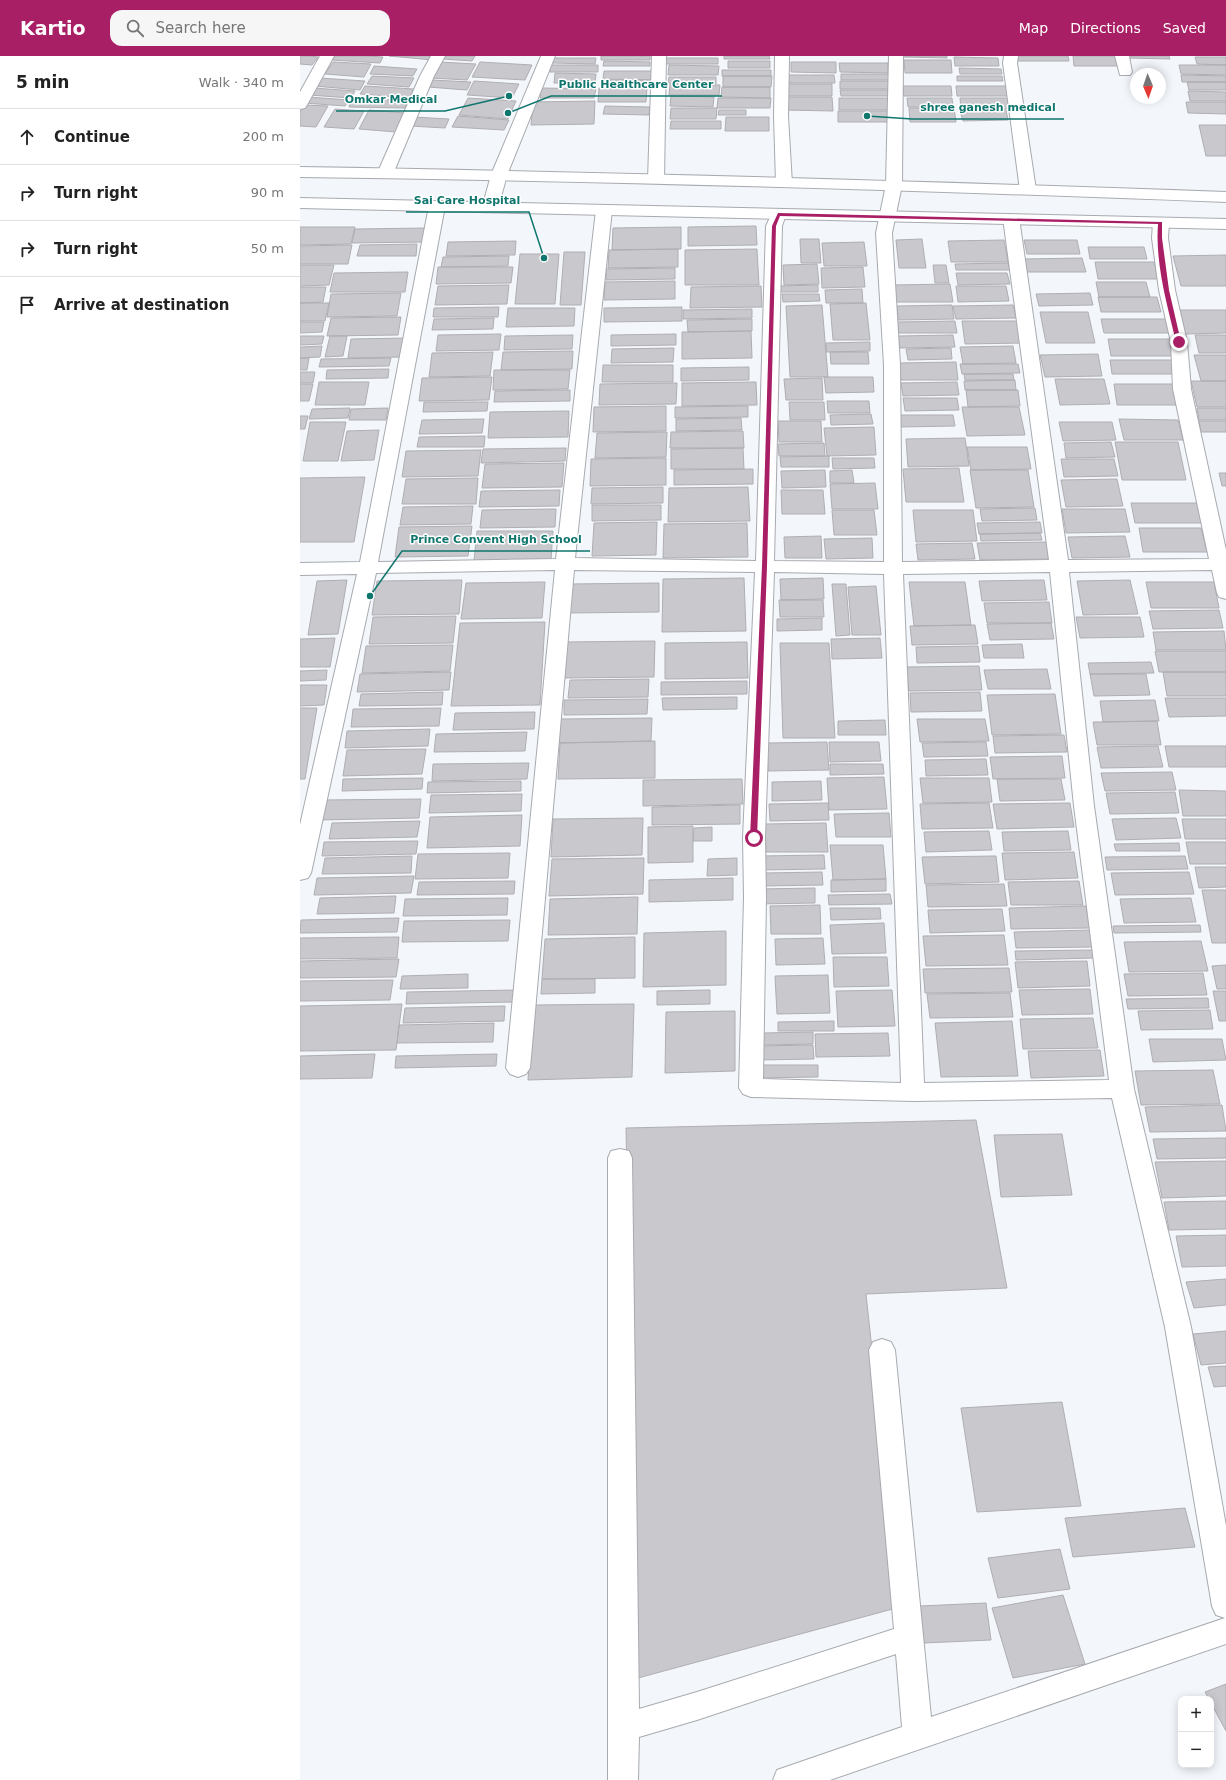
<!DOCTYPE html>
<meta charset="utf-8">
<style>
body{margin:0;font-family:"DejaVu Sans",sans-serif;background:#f6f6f6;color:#222}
.controls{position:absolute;right:12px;bottom:12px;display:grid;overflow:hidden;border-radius:8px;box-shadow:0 2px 10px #0003}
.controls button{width:36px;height:36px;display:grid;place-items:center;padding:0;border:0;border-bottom:1px solid #e0e0e0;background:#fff;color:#222;font:20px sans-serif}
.compass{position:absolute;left:830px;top:12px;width:36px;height:36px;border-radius:50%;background:#fff;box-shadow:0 2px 10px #0003;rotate:178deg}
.stop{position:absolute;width:12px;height:12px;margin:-9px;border:3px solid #a91f65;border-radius:50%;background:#fff}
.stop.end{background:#a91f65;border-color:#fff;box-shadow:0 1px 4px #0008}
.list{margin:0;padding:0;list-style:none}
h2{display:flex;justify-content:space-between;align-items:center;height:52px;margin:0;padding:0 16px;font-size:17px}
h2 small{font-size:13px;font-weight:400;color:#767676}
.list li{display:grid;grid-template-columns:26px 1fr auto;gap:12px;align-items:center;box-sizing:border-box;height:56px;padding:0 16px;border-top:1px solid #e0e0e0}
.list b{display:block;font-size:15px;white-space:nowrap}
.list em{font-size:13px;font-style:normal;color:#767676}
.icon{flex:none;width:22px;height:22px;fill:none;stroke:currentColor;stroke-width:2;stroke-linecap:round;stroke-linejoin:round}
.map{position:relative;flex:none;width:926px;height:1724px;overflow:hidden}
header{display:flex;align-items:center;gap:24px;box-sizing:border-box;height:56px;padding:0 20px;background:#a91f65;color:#fff}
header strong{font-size:19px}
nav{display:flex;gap:22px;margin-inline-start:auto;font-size:14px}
.search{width:280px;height:36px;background:#f6f6f6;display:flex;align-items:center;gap:10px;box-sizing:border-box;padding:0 14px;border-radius:12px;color:#767676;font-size:15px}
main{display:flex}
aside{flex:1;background:#fff}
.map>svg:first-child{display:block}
</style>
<header>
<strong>Kartio</strong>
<div class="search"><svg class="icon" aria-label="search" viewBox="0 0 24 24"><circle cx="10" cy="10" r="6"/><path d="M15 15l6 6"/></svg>Search here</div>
<nav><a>Map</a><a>Directions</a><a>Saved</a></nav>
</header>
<main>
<aside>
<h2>5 min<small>Walk · 340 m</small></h2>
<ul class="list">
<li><svg class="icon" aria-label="ahead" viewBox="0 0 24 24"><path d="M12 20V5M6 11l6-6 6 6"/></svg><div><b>Continue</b></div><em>200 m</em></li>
<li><svg class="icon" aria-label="right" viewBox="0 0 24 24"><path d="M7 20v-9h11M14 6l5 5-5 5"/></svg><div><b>Turn right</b></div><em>90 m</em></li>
<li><svg class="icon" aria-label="right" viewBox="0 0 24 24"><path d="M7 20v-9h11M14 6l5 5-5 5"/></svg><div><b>Turn right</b></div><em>50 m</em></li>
<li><svg class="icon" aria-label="arrive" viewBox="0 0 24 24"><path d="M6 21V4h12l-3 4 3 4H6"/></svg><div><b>Arrive at destination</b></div></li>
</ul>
</aside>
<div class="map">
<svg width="926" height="1724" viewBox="0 0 926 1724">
<rect width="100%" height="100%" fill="#f3f6fb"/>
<!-- building -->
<path fill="#c9c8cd" stroke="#afaeb3" d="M0,0H9L18,1L12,9L0,8Z
M34,0H67L83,1L80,7L32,4Z
M89,0H135L133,4Z
M145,0H175L172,5L143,3Z
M301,0H350V4H301Z
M424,0H469L470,3H424Z
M601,0H647V2L601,1Z
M717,0H768L769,5H718Z
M773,0H818L820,10H774Z
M828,0H869L870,3L829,2Z
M654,1L698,2L699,10H655Z
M895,1H926V9L897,8Z
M254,2H296L295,8L253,7Z
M366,2H418V8H365Z
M604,4H651L652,17H605Z
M304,5L350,6V10H303Z
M428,5H470V12H428Z
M33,6L71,8L64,21L25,18Z
M139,6L176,8L167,24L131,22Z
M180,6L232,9L225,24L172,21Z
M491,6H536V17L491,16Z
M539,7H588V17L540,16Z
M251,9H298V16H250Z
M369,9L419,10L418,19H368Z
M879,9H926V19L881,18Z
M74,10L117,13L113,20L70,18Z
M659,12L701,13L702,18H660Z
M422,14H471V20H422Z
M304,15H355L354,24L303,23Z
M255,17L296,18L295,27H254Z
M541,18H589V24H541Z
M487,19H534L535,27H487Z
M881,19L926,20V26H882Z
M72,20L114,22L109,31L67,28Z
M423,20H472L471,31H423Z
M657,20H702L703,25H657Z
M369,21H416V28L368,27Z
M19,22L65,25L60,34L14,30Z
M132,24L171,26L167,34L128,31Z
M302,24H350V31H301Z
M174,25L219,28L212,42L167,39Z
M540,25H591V33H540Z
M887,26H926V34H889Z
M370,28L420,29L419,39H369Z
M483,28H532V40H482Z
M65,30L114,33L109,42L60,38Z
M602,30H651L652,40H604Z
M656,30H708L709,40H657Z
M422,31H470V42L421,41Z
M14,32L55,35L51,42L9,39Z
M241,32L296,33L294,42H240Z
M299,32H347L346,46H298Z
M540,34H588V40H541Z
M888,35L926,36V45H890Z
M371,40L414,41L413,51L370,50Z
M8,41L49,44L45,50L4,47Z
M484,41H532L533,55L484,54Z
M168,42L216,45L208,63L159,59Z
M418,42H471L470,52H417Z
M539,42H589V54H539Z
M607,42H652L653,51H608Z
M660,42H709L711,53L661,52Z
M51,43L107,44L105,52L49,51Z
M295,45L294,68L231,69L233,46Z
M886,46H926V58L888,57Z
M4,49L28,50L16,71L0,70V56Z
M305,50L350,51L349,59L303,58Z
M371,52H417L416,63H370Z
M609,52H654L656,66H610Z
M35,53L64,55L54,73L24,71Z
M69,54L105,57L96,76L59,73Z
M419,54H446V59H418Z
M706,54L708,64L663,65L660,55Z
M538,55H590L591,66H538Z
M158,60L209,64L204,74L152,71Z
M113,61L149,63L145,72L110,70Z
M426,61H469V75H425Z
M371,65H421V73H370Z
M899,69H926V100H906Z
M456,170L457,189L388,190V171Z
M0,171H55L51,188L0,189Z
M381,171V193L312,194L313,172Z
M125,172L123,186L52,187L55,173Z
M500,183H519L521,207H501Z
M622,183L626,212H599L596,184Z
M704,184L708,206H651L648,185Z
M724,184H777L780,198H727Z
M216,185L215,199L146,200L148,186Z
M564,186L567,210H524L522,187Z
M117,188L116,200H57L60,189Z
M52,189L48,208H0V190Z
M788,191H844L847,203H790Z
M378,193V211L308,212L309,194Z
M457,193L459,229H385V194Z
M264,196H285L281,249H260Z
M220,198H259L255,248H215Z
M926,199V230H881L873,200Z
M209,200L208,210L141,211L143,201Z
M782,202L786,216H725L722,203Z
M795,206H854L858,223H798Z
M708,207L710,214H656L655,208Z
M517,208L519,228L484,229L483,209Z
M0,209H34L29,229L0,230Z
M633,209H646L649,227H635Z
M138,211H213L211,227L136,228Z
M563,211L565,231L522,232L521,212Z
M375,212V223L306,224V213Z
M108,216L105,236H30L34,217Z
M656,217H707L710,228L658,229Z
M375,225V243L304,244L305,226Z
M796,226H846L850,241H799Z
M650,228L653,246H594L592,229Z
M209,229L207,248L135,249L138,230Z
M518,229V236H479V230Z
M461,230L462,251L390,252L391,231Z
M656,230H706L709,245L658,246Z
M0,231H26L23,246L0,247Z
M562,233L563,247H526L525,234Z
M101,237L97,260L27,261L31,238Z
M790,237L793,249L739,250L736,238Z
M482,238H519L520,245L483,246Z
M798,241H857L861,256H801Z
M0,247H29L25,265H0Z
M566,247L570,284H533L530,248Z
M522,249L528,321H490L486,250Z
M652,249L654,263L598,264L597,250Z
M713,249L716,262L656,263L653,250Z
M199,251L198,261H133L134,252Z
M382,251V265L304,266V252Z
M208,252H275L274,270L206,271Z
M452,253V262L383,263V254Z
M880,254H926V277L885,278Z
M740,256H788L795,287H746Z
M101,261L98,279L27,280L31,262Z
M194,262L193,273L132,274L134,263Z
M452,263V275L388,276L387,264Z
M801,263H866L869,277H804Z
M655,265L657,277H599L597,266Z
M662,265H720L724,287L665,288Z
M0,266H24L22,276L0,277Z
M451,275L452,302L382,303V276Z
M201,278L199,294L136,295L138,279Z
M376,278V289L311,290V279Z
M273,279L272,293L204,294L205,280Z
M653,279L655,291L600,292L598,280Z
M895,279H926V297H899Z
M0,280H24L22,288L0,289Z
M30,280H47L43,300L25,301Z
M108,282L105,301L48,302L51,283Z
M808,283H870L874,300H811Z
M570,286V295L526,296V287Z
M22,290L20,301L0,302V291Z
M713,290L716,307L663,308L660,291Z
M374,292L373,306L311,307L312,293Z
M651,292L652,303L608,304L606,293Z
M273,295L272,313L201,314L203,296Z
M193,296L190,320L129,321L132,297Z
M530,296H568L569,308H531Z
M798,298L802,320L745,321L740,299Z
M894,299H926V325H901Z
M0,302H9L7,314H0Z
M91,302L89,310L19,311L21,303Z
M810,304H871L875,318H812Z
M656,306L658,324H601L599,307Z
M660,308H718L720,317L662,318Z
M303,309H373V326H302Z
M449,311V324L381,325V312Z
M89,313L88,322L26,323L27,314Z
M194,314H270L268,333L193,334Z
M0,316H15L13,327H0Z
M664,318H713L714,324H665Z
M192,321L189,344L119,345L122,322Z
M524,321H573L574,336L526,337Z
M522,322L523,344H486L484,323Z
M755,323H804L810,348L760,349Z
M715,324L716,334H665L664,325Z
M891,325H926V351H897Z
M19,326H69L65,349H15Z
M456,326L457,349L382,350V327Z
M657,326L659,339L603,340L601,327Z
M377,327L376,348L299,349L300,328Z
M0,328H13L9,345H0Z
M814,328H872L877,349H817Z
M270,334V345L194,346L195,335Z
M666,334H718L720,350L668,351Z
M603,342H657L659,354L605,355Z
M527,345H569L570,357H528Z
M124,346H188L187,355L123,356Z
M489,346H524L525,364H490Z
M366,350V375L293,376L294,351Z
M448,350V361L375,362V351Z
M662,351H719L725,379L667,380Z
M50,352L48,362L9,363L12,353Z
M88,352L86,364H49L51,353Z
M897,352H926V364H899Z
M269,355L268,381L188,382L190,356Z
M571,358L573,368L531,369L530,359Z
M596,359H653L655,370L598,371Z
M0,360H8L5,373H0Z
M441,362L442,374L376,375V363Z
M184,363L182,377L119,378L122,364Z
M819,363L878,364L883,384H824Z
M478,365H521L522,386H479Z
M899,365H926V376H901Z
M10,366H46L38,405H3Z
M759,366H812L816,384L763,385Z
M574,371L576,399L527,400L524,372Z
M79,374L74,404L41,405L47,375Z
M443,375L444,392H370L371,376Z
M367,376L366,401L295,402L297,377Z
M185,380L184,391H117L119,381Z
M665,382L669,410L608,411L606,383Z
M811,386L815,401L766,402L764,387Z
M815,386H878L886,424H822Z
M524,387L525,400H479L478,388Z
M667,391H727L731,413L671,414Z
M266,392L265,405L181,407L183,393Z
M443,392L444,413H371V393Z
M181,394L178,420L102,421L106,395Z
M529,400V411H481L480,401Z
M366,402V429L290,430L291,403Z
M532,402H574L575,412L533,413Z
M761,403H814L818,420L764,421Z
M264,407L262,431L182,432L185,408Z
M659,412L664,446H606L603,413Z
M453,413V428L374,429V414Z
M525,414L526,431L482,432L481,415Z
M552,414L554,427H530V415Z
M670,414H728L734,451L676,452Z
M919,417H926V430H922Z
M65,421L54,486H0V422Z
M178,422L176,448H102L106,423Z
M817,423L823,450L766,451L761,424Z
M575,427L578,453H532L530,428Z
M363,431V447L291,448L292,432Z
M448,431L450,465L368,466L369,432Z
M260,434L259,450L179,451L181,435Z
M481,434H523L525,458H482Z
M831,447H900L904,467H835Z
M292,449H361V464L292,465Z
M173,450L171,468L100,469L103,451Z
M735,452L737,464L682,465L680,453Z
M256,453L255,471L180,472L182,454Z
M762,453H825L830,476L766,477Z
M532,454H574L577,479H534Z
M613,454H673L677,485L616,486Z
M357,466L356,499L292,500L294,467Z
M740,466L742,477L679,478L677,467Z
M447,467L448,501L363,502L364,468Z
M172,470L168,500L95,501L99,471Z
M839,472H901L907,496H843Z
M177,475H253L251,504L174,505Z
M740,477L742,484L681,485L680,478Z
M521,480L522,502H485L484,481Z
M825,480L830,501L772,502L768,481Z
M572,482L573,502L526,503L524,483Z
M747,486L750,503L680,504L677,487Z
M672,487L675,503L618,504L616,488Z
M444,522L446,575L362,576L363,523Z
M523,522L524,543L481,544L480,523Z
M47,524L38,578L8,579L17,525Z
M162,524L159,558L72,559L77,525Z
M744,524L747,544L682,545L679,525Z
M830,524L838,558L783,559L777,525Z
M245,526L242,562L161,563L166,527Z
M609,526H665L671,569L614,570Z
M846,526H914L919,552H851Z
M359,527V556L267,557L270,528Z
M532,528H546L550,579L536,580Z
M576,530L581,579H552L548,531Z
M479,544H523L524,561H480Z
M749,546L752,567H687L684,547Z
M919,554L923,572L853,573L849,555Z
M156,560L153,587L69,588L73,561Z
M776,561H840L844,581L780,582Z
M522,562V574L477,575V563Z
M245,566L240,649L151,650L160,567Z
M751,567L754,583L690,584L687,568Z
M675,569L678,588L612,589L610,570Z
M924,575L926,594H856L853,576Z
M35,582L30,611H0V583Z
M580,582L582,602L532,603L531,583Z
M355,585L354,621L262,622L264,586Z
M447,586L448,622L365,623V587Z
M480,587H529L535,682H483Z
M722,588L724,602H684L682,589Z
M153,589L150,615L62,617L66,590Z
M678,590L680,606L617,607L616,591Z
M855,595H926V616H859Z
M851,606L854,617L790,618L788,607Z
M679,610L682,634L609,635L606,611Z
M747,613L751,633H688L684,614Z
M27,614L26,624L0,625V615Z
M151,616L149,634L57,636L60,618Z
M863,616H926V640H867Z
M790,618H846L850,639L794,640Z
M349,623L348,641L268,642L270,624Z
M447,625V638L361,639V626Z
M0,629H27L24,649L0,650Z
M143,636L142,649L59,650L61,638Z
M680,636L682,655L611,656L610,637Z
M755,638L761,678L692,679L687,639Z
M437,641V653L363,654L362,642Z
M865,642H926V660L869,661Z
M348,643L347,658L264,659V644Z
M855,644L859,665L803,666L800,645Z
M0,652H17L5,723H0Z
M141,652L139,670L51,671L53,653Z
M235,656L234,673L153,674L155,657Z
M352,662L351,685L258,687L259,663Z
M617,663H685L689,685L620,686Z
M585,664L586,679H538V665Z
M857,665L861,689H797L793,666Z
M130,673L128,690L45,692L47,675Z
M227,676L225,695L134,696L136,678Z
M764,679L767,696L695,697L693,680Z
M355,685V722L258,723L260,687Z
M527,686L529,714L468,715L467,687Z
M529,686H579L581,705L530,706Z
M686,686L688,700L624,701L622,687Z
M858,690L863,711L801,712L797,691Z
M865,690H926V711H869Z
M126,693L122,718L43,720L47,694Z
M762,700L765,722L693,723L690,701Z
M686,703L688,719L626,720L625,704Z
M229,707L227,723L132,725L133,708Z
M530,708H583L584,718L530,719Z
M872,716L876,734L805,735L801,717Z
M584,721L587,753L529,754L527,722Z
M123,722L122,733L42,735L43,723Z
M620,722H689L692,746L623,747Z
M442,723L443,748L343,750V724Z
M697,723H761L765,744L700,745Z
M221,725V735L127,737L128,726Z
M521,725L522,744L472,745V726Z
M879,734L926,735V760H883Z
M875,736L879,757L810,758L806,737Z
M222,738L221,755L129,757L131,739Z
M121,743L119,762L18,764L22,744Z
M528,747L529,764L470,765L469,748Z
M689,747L693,772L622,773L620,748Z
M770,747L774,771L697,773L693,748Z
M440,749V768L352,769V751Z
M589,757L591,781H536L534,758Z
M222,759L220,790L127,792L130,761Z
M343,762L342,799L251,801L253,763Z
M876,762L881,782L816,784L812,763Z
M882,763H926V783H885Z
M120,765L117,781L29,783L32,767Z
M526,767L528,796H466L465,768Z
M393,770V806L348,807V771Z
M412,771V785H393L394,772Z
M689,775L692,794L626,796L624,776Z
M768,775L771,794L704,795L702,776Z
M118,785L116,798L22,800L24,786Z
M886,786H926V808H890Z
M879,787L880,795H816L814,788Z
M530,789H583L586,823L533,824Z
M774,796L778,822L705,824L702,797Z
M210,797L208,822L115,823L118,798Z
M524,799L525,813L460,814V800Z
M112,800L111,817L22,818L25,802Z
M696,800L699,826L625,828L622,801Z
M885,800L888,813L807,814L805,801Z
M344,802L343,838L249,840L252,803Z
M437,802V819L407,820L408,803Z
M895,811H926V831L899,832Z
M522,816L523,829L464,830V817Z
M889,816L894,838L815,839L811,817Z
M114,820L111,837L14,839L17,822Z
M433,822V844L349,846V824Z
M586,823V835L531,836V824Z
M215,825L214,838L117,839L119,826Z
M779,825L783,849H711L708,826Z
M704,828L707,850L628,851L626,829Z
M515,832V847L459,848V833Z
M902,834H926V887H912Z
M590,838L592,848L529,849L528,839Z
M96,840L94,857L17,858L20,842Z
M338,841L337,878L248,879L250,843Z
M208,842L207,859L103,860L105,843Z
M891,842L896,866L824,867L820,843Z
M520,849L521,878H471L470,850Z
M786,850L790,872L711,873L709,852Z
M530,852H580L581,863L531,864Z
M702,853L705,875L630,877L628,854Z
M99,862L97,876L0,877L1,864Z
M210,864L208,885L102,886L104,865Z
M584,867L586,897L532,898L530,869Z
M900,869L901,876L814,877L813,870Z
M791,874L793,891L716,892L714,876Z
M426,875V929L343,931L344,877Z
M704,879L708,909L626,910L623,880Z
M99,881L97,902L0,903V882Z
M335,881V922L242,923L245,883Z
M523,882L525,908L476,909L475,883Z
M901,885L908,915L829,916L824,886Z
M793,894L795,902L716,904L715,895Z
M533,901H587L589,930L534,931Z
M99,903L96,921L0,922V905Z
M787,905L790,930L718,932L715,906Z
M926,909V933H917L912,910Z
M709,912L712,936L625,937L623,913Z
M903,917L907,939L828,940L824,918Z
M168,918V932L100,933L102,920Z
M528,919L530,957L477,958L475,920Z
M242,923H295V937L241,938Z
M93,924L90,944L0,945V925Z
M790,933L793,958L722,959L719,934Z
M216,934L215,946L106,948L107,936Z
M410,934V948L357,949V935Z
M592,934L595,970L538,971L536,935Z
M913,935H926V965H919Z
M710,937L713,961L630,962L627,938Z
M908,942L909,952L828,953L826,943Z
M102,948L96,994L0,995V950Z
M334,948L332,1021L228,1024L233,949Z
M205,950L204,965L103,967L105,952Z
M910,954L913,973L841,974L838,955Z
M435,955V1015L365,1017L366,956Z
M793,962L798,992L723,993L720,963Z
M534,965V975H478V966Z
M712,965L718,1020L641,1021L635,967Z
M194,967L193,986L97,987L99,969Z
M513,976V988L463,989V977Z
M588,977L590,1000L516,1001L515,978Z
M849,983H922L926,1004L853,1006Z
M513,989L514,1003L459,1004V990Z
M800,994L804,1020L731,1022L728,995Z
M75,998L72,1022L0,1023V1000Z
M197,998L196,1010L95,1012L96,1000Z
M452,1009H518V1021L452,1022Z
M913,1014L920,1048L841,1049L835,1015Z
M922,1049L926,1075L850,1076L845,1051Z
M676,1064L707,1232L566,1238L600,1551L338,1622L326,1072Z
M762,1078L772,1139L701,1141L694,1079Z
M926,1082V1102L857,1103L853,1083Z
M926,1105V1140L862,1142L855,1106Z
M926,1145V1173L869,1174L864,1146Z
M926,1179V1210L882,1211L876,1180Z
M926,1223V1249L894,1252L886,1226Z
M926,1275V1307L901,1309L893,1278Z
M926,1310V1330L914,1331L908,1311Z
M762,1346L781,1450L677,1456L661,1352Z
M885,1452L895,1491L773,1501L765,1462Z
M760,1493L770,1533L698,1542L688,1502Z
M763,1539L785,1608L713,1622L692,1552Z
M686,1547L691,1584L624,1587L620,1550Z
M926,1628V1675L911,1647V1643H909L905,1636Z"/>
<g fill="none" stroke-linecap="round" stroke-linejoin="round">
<!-- minor casing -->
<g stroke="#a7aaaf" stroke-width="2">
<path id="minor" d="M20,0H34L7,49L5,52L0,53V36Z
M131,0H145L134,20L93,118L90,121H80L77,118L120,20Z
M241,0H255L207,119L198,152L195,155H185L182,152L191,119Z
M352,0H366L364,124L361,127H351L348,124Z
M475,0H489L488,60L492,128L489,131H479L476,128L474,60Z
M589,0H603L602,129L592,177L600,309L602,506L749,504L703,162L706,159H716L719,162L768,504L909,503L873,333L871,286L859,234L852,182L853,167L855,164H867L869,167L868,182L875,234L887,286L891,333L926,494V543L919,541L917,537L912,514L769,516L794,750L834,1033L891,1271L926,1470V1588L530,1724H473L477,1714L602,1671L596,1598L397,1664L339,1681L338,1724H308V1102L311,1095L320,1093L329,1095L332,1102L339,1653L397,1636L594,1573L569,1294L573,1286L582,1283L591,1286L595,1294L631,1661L925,1562L916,1559L912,1550L865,1271L812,1042L613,1045L451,1041L443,1038L439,1032L444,841L443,782L455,516L274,514L230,1012L226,1018L218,1021L210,1018L206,1012L255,514L76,517L11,817L8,822L0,824V769L57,518L0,519V507L60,506L129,150L132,147H142L145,150L78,506L256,503L296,154L299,151H309L312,154L275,502L456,505L466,170L473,155H483L486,158L482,170L474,505L584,506V309L576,177L586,129ZM474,516L584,518L601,1027L463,1023L466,841L465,782ZM750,516L774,750L809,1024L624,1027L603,518Z
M704,0H718L717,7L736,134L733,137H723L720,134L703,7Z
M815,0H829L832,16L830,19H820Z"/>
</g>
<!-- tertiary casing -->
<g stroke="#a7aaaf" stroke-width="2">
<path id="tertiary" d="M0,111C309,116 617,125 926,136V146C617,134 309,125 0,121Z
M0,142L926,163V173L0,152Z"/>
</g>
<!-- minor -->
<use href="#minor" fill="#fff" fill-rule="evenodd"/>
<!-- tertiary -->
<use href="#tertiary" fill="#fff" fill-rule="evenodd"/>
</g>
<!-- route -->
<path fill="#a91f65" d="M478,157L862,166V182L869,234L881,286L879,288L876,286C867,248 855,207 858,168L480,160L476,170L467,510L457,782L454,784L450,782L462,510L472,170Z"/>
<!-- callouts -->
<path fill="none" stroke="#0f766e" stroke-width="1.5" d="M208 57L251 40H422M209 40L145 55H36M567 60L612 63H764M244 202L229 156H106M70 540L102 495H290"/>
<g fill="#0f766e" stroke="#fff" stroke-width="1.5">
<circle cx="208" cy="57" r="4"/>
<circle cx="209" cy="40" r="4"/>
<circle cx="567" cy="60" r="4"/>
<circle cx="244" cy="202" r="4"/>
<circle cx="70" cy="540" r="4"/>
</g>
<g font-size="11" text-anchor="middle" font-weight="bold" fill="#0f766e" stroke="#fff" stroke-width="3" stroke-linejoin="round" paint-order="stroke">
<text x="336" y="32">Public Healthcare Center</text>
<text x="91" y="47">Omkar Medical</text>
<text x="688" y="55">shree ganesh medical</text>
<text x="167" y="148">Sai Care Hospital</text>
<text x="196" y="487">Prince Convent High School</text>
</g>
</svg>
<div class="controls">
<button>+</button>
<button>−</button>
</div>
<svg class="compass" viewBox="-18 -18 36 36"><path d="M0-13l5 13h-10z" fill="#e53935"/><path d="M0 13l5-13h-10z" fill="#767676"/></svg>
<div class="stop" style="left:454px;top:782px"></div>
<div class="stop end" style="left:879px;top:286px"></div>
</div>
</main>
